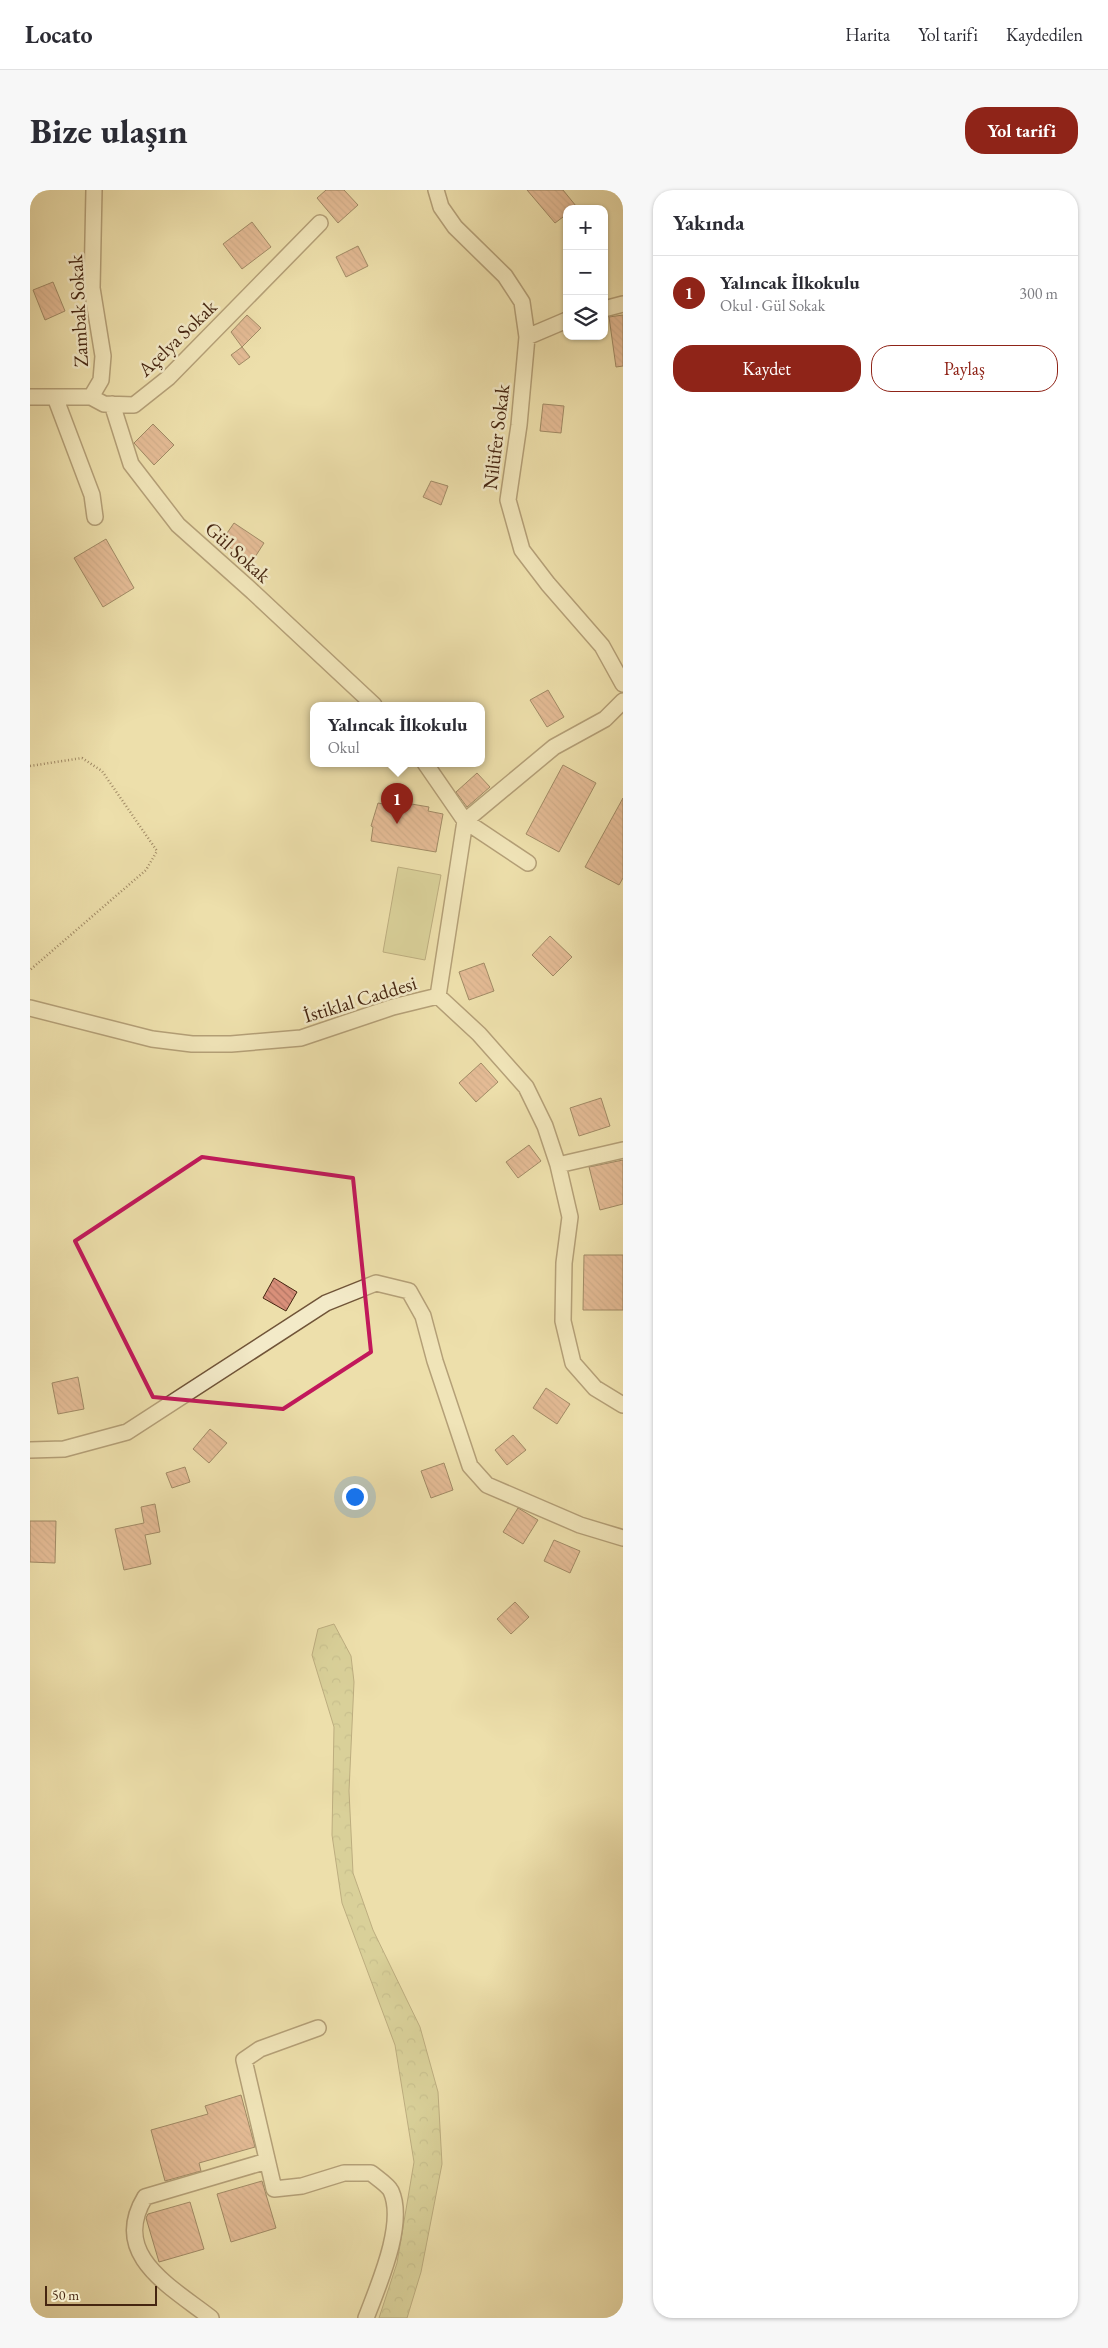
<!DOCTYPE html>
<html lang="tr">
<meta charset="utf-8">
<style>
body{margin:0;font-family:"EB Garamond",serif;background:#f7f7f7;color:#2b2b33}
.controls{position:absolute;right:15px;top:15px;display:grid;overflow:hidden;border-radius:10px;box-shadow:0 1px 4px #0004}
.controls button{width:45px;height:45px;display:grid;place-items:center;padding:0;border:0;border-bottom:1px solid #e1e1e2;background:#fff;color:#2b2b33;font:25px sans-serif}
.scale{position:absolute;left:15px;bottom:12px;width:112px;box-sizing:border-box;padding-left:5px;border:2px solid #462611;border-top:0;font-size:14px;line-height:18px;white-space:nowrap;color:#462611;-webkit-text-stroke:4px #f3eac8;paint-order:stroke}
.you{position:absolute;left:324px;top:1306px;width:18px;height:18px;margin:-12px;border:4px solid #fff;border-radius:50%;background:#1a73e8;box-shadow:0 0 0 8px #1a73e833}
.badge{display:grid;place-items:center;width:32px;height:32px;border-radius:50%;background:#8f2418;color:#fff;font-size:16px;font-weight:700}
.pin{position:absolute;translate:-50% -41px;filter:drop-shadow(0 1px 2px #0008)}
.pin::after{content:'';position:absolute;top:26px;width:18px;height:15px;background:inherit;clip-path:polygon(0 0,100% 0,50% 100%)}
.popup{position:absolute;left:280px;top:512px;width:175px;height:65px;box-sizing:border-box;display:grid;place-content:center;border-radius:10px;background:#fff;filter:drop-shadow(0 1px 4px #0005);font-size:16px;white-space:nowrap;color:#7c7c81}
.popup b{font-size:19px;color:#2b2b33}
.popup::after{content:'';position:absolute;left:50%;top:100%;margin-left:-10px;border:10px solid transparent;border-top-color:#fff}
.list{margin:0;padding:0;list-style:none}
h2{display:flex;justify-content:space-between;align-items:center;height:65px;margin:0;padding:0 20px;font-size:21px}
h2 small{font-size:16px;font-weight:400;color:#7c7c81}
.list li{display:grid;grid-template-columns:32px 1fr auto;gap:15px;align-items:center;box-sizing:border-box;height:75px;padding:0 20px;border-top:1px solid #e1e1e2}
.list b{display:block;font-size:19px;white-space:nowrap}
.list p{margin:0;font-size:16px;white-space:nowrap;color:#7c7c81}
.list em{font-size:16px;font-style:normal;color:#7c7c81}
.actions{display:flex;gap:10px;padding:15px 20px}
.actions a{flex:1;padding:11px 0;border:1px solid #8f2418;border-radius:20px;text-align:center;font-size:18px;color:#8f2418}
.actions .main{background:#8f2418;color:#fff}
.icon{flex:none;width:28px;height:28px;fill:none;stroke:currentColor;stroke-width:2;stroke-linecap:round;stroke-linejoin:round}
.map{position:relative;flex:none;width:593px;height:2128px;overflow:hidden;border-radius:20px}
header{display:flex;align-items:center;gap:30px;box-sizing:border-box;height:70px;padding:0 25px;background:#fff;border-bottom:1px solid #e1e1e2}
header strong{font-size:24px}
nav{display:flex;gap:28px;margin-inline-start:auto;font-size:18px}
.intro{display:flex;align-items:center;justify-content:space-between;box-sizing:border-box;height:120px;padding:0 30px}
h1{margin:0;font-size:35px}
.button{padding:12px 22px;border-radius:20px;background:#8f2418;color:#fff;font-size:18px;font-weight:700}
main{display:flex;gap:30px;padding:0 30px}
aside{flex:1;background:#fff;border-radius:20px;box-shadow:0 1px 4px #0004}
.map>svg:first-child{display:block}
</style>
<header>
<strong>Locato</strong>
<nav><a>Harita</a><a>Yol tarifi</a><a>Kaydedilen</a></nav>
</header>
<div class="intro"><h1>Bize ulaşın</h1><a class="button">Yol tarifi</a></div>
<main>
<div class="map">
<svg width="593" height="2128" viewBox="0 0 593 2128">
<defs>
<pattern id="forest-crowns" width="20" height="18" patternUnits="userSpaceOnUse" patternTransform="scale(1.25)"><rect width="20" height="18" fill="#c0bf83"/><path d="M2 6a3 3 0 1 1 6 0M12 15a3 3 0 1 1 6 0" fill="none" stroke="#9e9b6a"/></pattern>
<pattern id="building-back-hatch" width="6" height="6" patternUnits="userSpaceOnUse" patternTransform="scale(1.25)"><rect width="6" height="6" fill="#d9907a"/><path d="M-1 5l2 2M0 0l6 6M5-1l2 2" fill="none" stroke="#b27563"/></pattern>
</defs>
<rect width="100%" height="100%" fill="#eddfab"/>
<filter id="stains"><feTurbulence type="fractalNoise" baseFrequency=".004" numOctaves="4"/><feColorMatrix values="0 0 0 0 .2 0 0 0 0 .09 0 0 0 0 .02 0 0 0 .5 -.17"/></filter>
<radialGradient id="worn" r=".72"><stop offset=".6" stop-color="#630" stop-opacity="0"/><stop offset="1" stop-color="#630" stop-opacity=".3"/></radialGradient>
<!-- green -->
<path fill="#c0bf83" stroke="#83724a" d="M368,677L411,685L395,770L353,762Z"/>
<!-- forest -->
<path fill="url(#forest-crowns)" stroke="#83724a" d="M304,1434L321,1466L324,1492L319,1601L323,1683L343,1740L390,1837L408,1902L412,1974L391,2082L377,2128H349L367,2073L384,1972L365,1855L312,1713L302,1645L304,1537L282,1465L288,1439Z"/>
<!-- building -->
<path fill="url(#building-back-hatch)" stroke="#462611" d="M296,0H314L328,15L308,33L287,8Z
M497,0H533L546,16L542,19H537V24L525,33Z
M222,32L241,57L212,79L193,54Z
M328,56L338,76L316,87L306,67Z
M23,92L35,121L15,130L3,100Z
M217,125L231,138L212,157L201,142Z
M593,125V176L586,177L579,127Z
M212,157L220,167L209,175L201,165Z
M513,214L534,216L531,243L510,241Z
M123,234L144,255L124,275L104,253Z
M401,291L418,296L411,315L393,307Z
M204,333L234,353L218,378L193,349Z
M76,349L104,398L73,417L44,368Z
M518,500L534,527L517,537L500,510Z
M533,575L566,593L529,662L496,644Z
M447,583L460,597L437,617L426,602Z
M593,608V688L589,695L555,677Z
M364,611L399,617L398,621L413,624L406,662L341,651L343,637L341,636L348,613L364,616Z
M520,746L542,767L523,786L502,765Z
M454,773L464,801L439,810L429,782Z
M451,873L468,892L446,912L429,893Z
M571,908L580,936L549,946L540,918Z
M499,955L511,971L488,988L476,972Z
M593,970V1014L570,1020L559,977Z
M554,1065H593V1120H553Z
M244,1088L267,1102L256,1121L233,1108Z
M48,1187L54,1219L28,1224L22,1193Z
M516,1198L540,1214L527,1234L503,1218Z
M180,1239L197,1253L179,1273L163,1259Z
M483,1245L496,1260L477,1275L465,1260Z
M414,1273L423,1300L401,1308L391,1281Z
M155,1277L160,1292L142,1298L136,1283Z
M125,1314L130,1342L115,1345L121,1374L94,1380L85,1339L114,1333L111,1317Z
M488,1318L508,1330L493,1354L473,1342Z
M0,1331H26L25,1373L0,1372Z
M524,1350L550,1361L540,1383L514,1371Z
M485,1412L499,1427L481,1444L467,1429Z
M211,1905L225,1957L169,1973L171,1981L135,1991L121,1940L178,1924L175,1916Z
M232,1991L246,2038L201,2052L187,2004Z
M160,2012L174,2059L129,2072L116,2028L118,2024Z"/>
<g fill="none" stroke-linecap="round" stroke-linejoin="round">
<!-- minor casing -->
<g stroke="#705438" stroke-width="18">
<path id="minor" d="M406,0L411,17L425,37L475,86L492,112L497,147L489,235L478,310L492,360L518,394L572,456L593,494
M574,119L593,114
M497,147L537,130
M0,207H61L74,214L104,215L138,188L290,33
M25,207L62,305L65,327
M61,207L71,190L73,166L62,98L64,0
M82,214L101,274L148,335L223,402L344,515
M395,573L435,631L498,673
M408,806L435,631L524,557L575,529L593,511
M0,818L122,849L162,854H201L271,848L363,817L408,806L449,844L496,897L515,936L528,975L540,1027L534,1073L533,1131L543,1173L565,1198L593,1215
M528,975L593,960
M0,1260L34,1259L97,1242L296,1113L346,1093L379,1101L393,1126L405,1171L440,1276L457,1295L550,1335L593,1348
M288,1838L230,1859L214,1870L244,1999L272,1996L314,1983H341C347,1988 358,1995 361,2001C376,2034 348,2096 336,2128
M181,2128C140,2096 80,2065 115,2007L237,1971"/>
</g>
<!-- path -->
<path stroke="#462611" stroke-width="2.5" stroke-dasharray="1 2.5" stroke-linecap="butt" d="M0,576L52,568L72,581L127,661L116,680L0,780"/>
<!-- minor -->
<use href="#minor" stroke="#f3eac8" stroke-width="15"/>
</g>
<!-- marked area -->
<path d="M0 0H593V2128H0ZM172,967L323,988L341,1162L253,1219L123,1207L45,1051Z" fill="#eddfab" fill-opacity=".55" fill-rule="evenodd"/>
<path fill="none" stroke="#c2185b" stroke-width="4" stroke-linejoin="round" d="M172,967L323,988L341,1162L253,1219L123,1207L45,1051Z"/>
<g text-anchor="middle" stroke-width="5" stroke-linejoin="round" paint-order="stroke">
<!-- street labels -->
<g font-size="20" fill="#462611" stroke="#f3eac8">
<text transform="translate(48 121) rotate(-93)" y="7">Zambak Sokak</text>
<text transform="translate(147 148) rotate(-44)" y="7">Açelya Sokak</text>
<text transform="translate(466 247) rotate(-83)" y="7">Nilüfer Sokak</text>
<text transform="translate(208 362) rotate(42)" y="7">Gül Sokak</text>
<text transform="translate(330 809) rotate(-17)" y="7">İstiklal Caddesi</text>
</g>
</g>
<rect width="100%" height="100%" filter="url(#stains)"/>
<rect width="100%" height="100%" fill="url(#worn)"/>
</svg>
<div class="controls">
<button>+</button>
<button>−</button>
<button><svg class="icon" aria-label="layers" viewBox="0 0 24 24"><path d="M12 4l9 5-9 5-9-5zM3 14l9 5 9-5"/></svg></button>
</div>
<div class="scale">50 m</div>
<div class="you"></div>
<div class="pin badge" style="left:367px;top:634px">1</div>
<div class="popup"><b>Yalıncak İlkokulu</b>Okul</div>
</div>
<aside>
<h2>Yakında<small></small></h2>
<ul class="list">
<li><span class="badge">1</span><div><b>Yalıncak İlkokulu</b><p>Okul · Gül Sokak</p></div><em>300 m</em></li>
</ul>
<div class="actions"><a class="main">Kaydet</a><a>Paylaş</a></div>
</aside>
</main>
